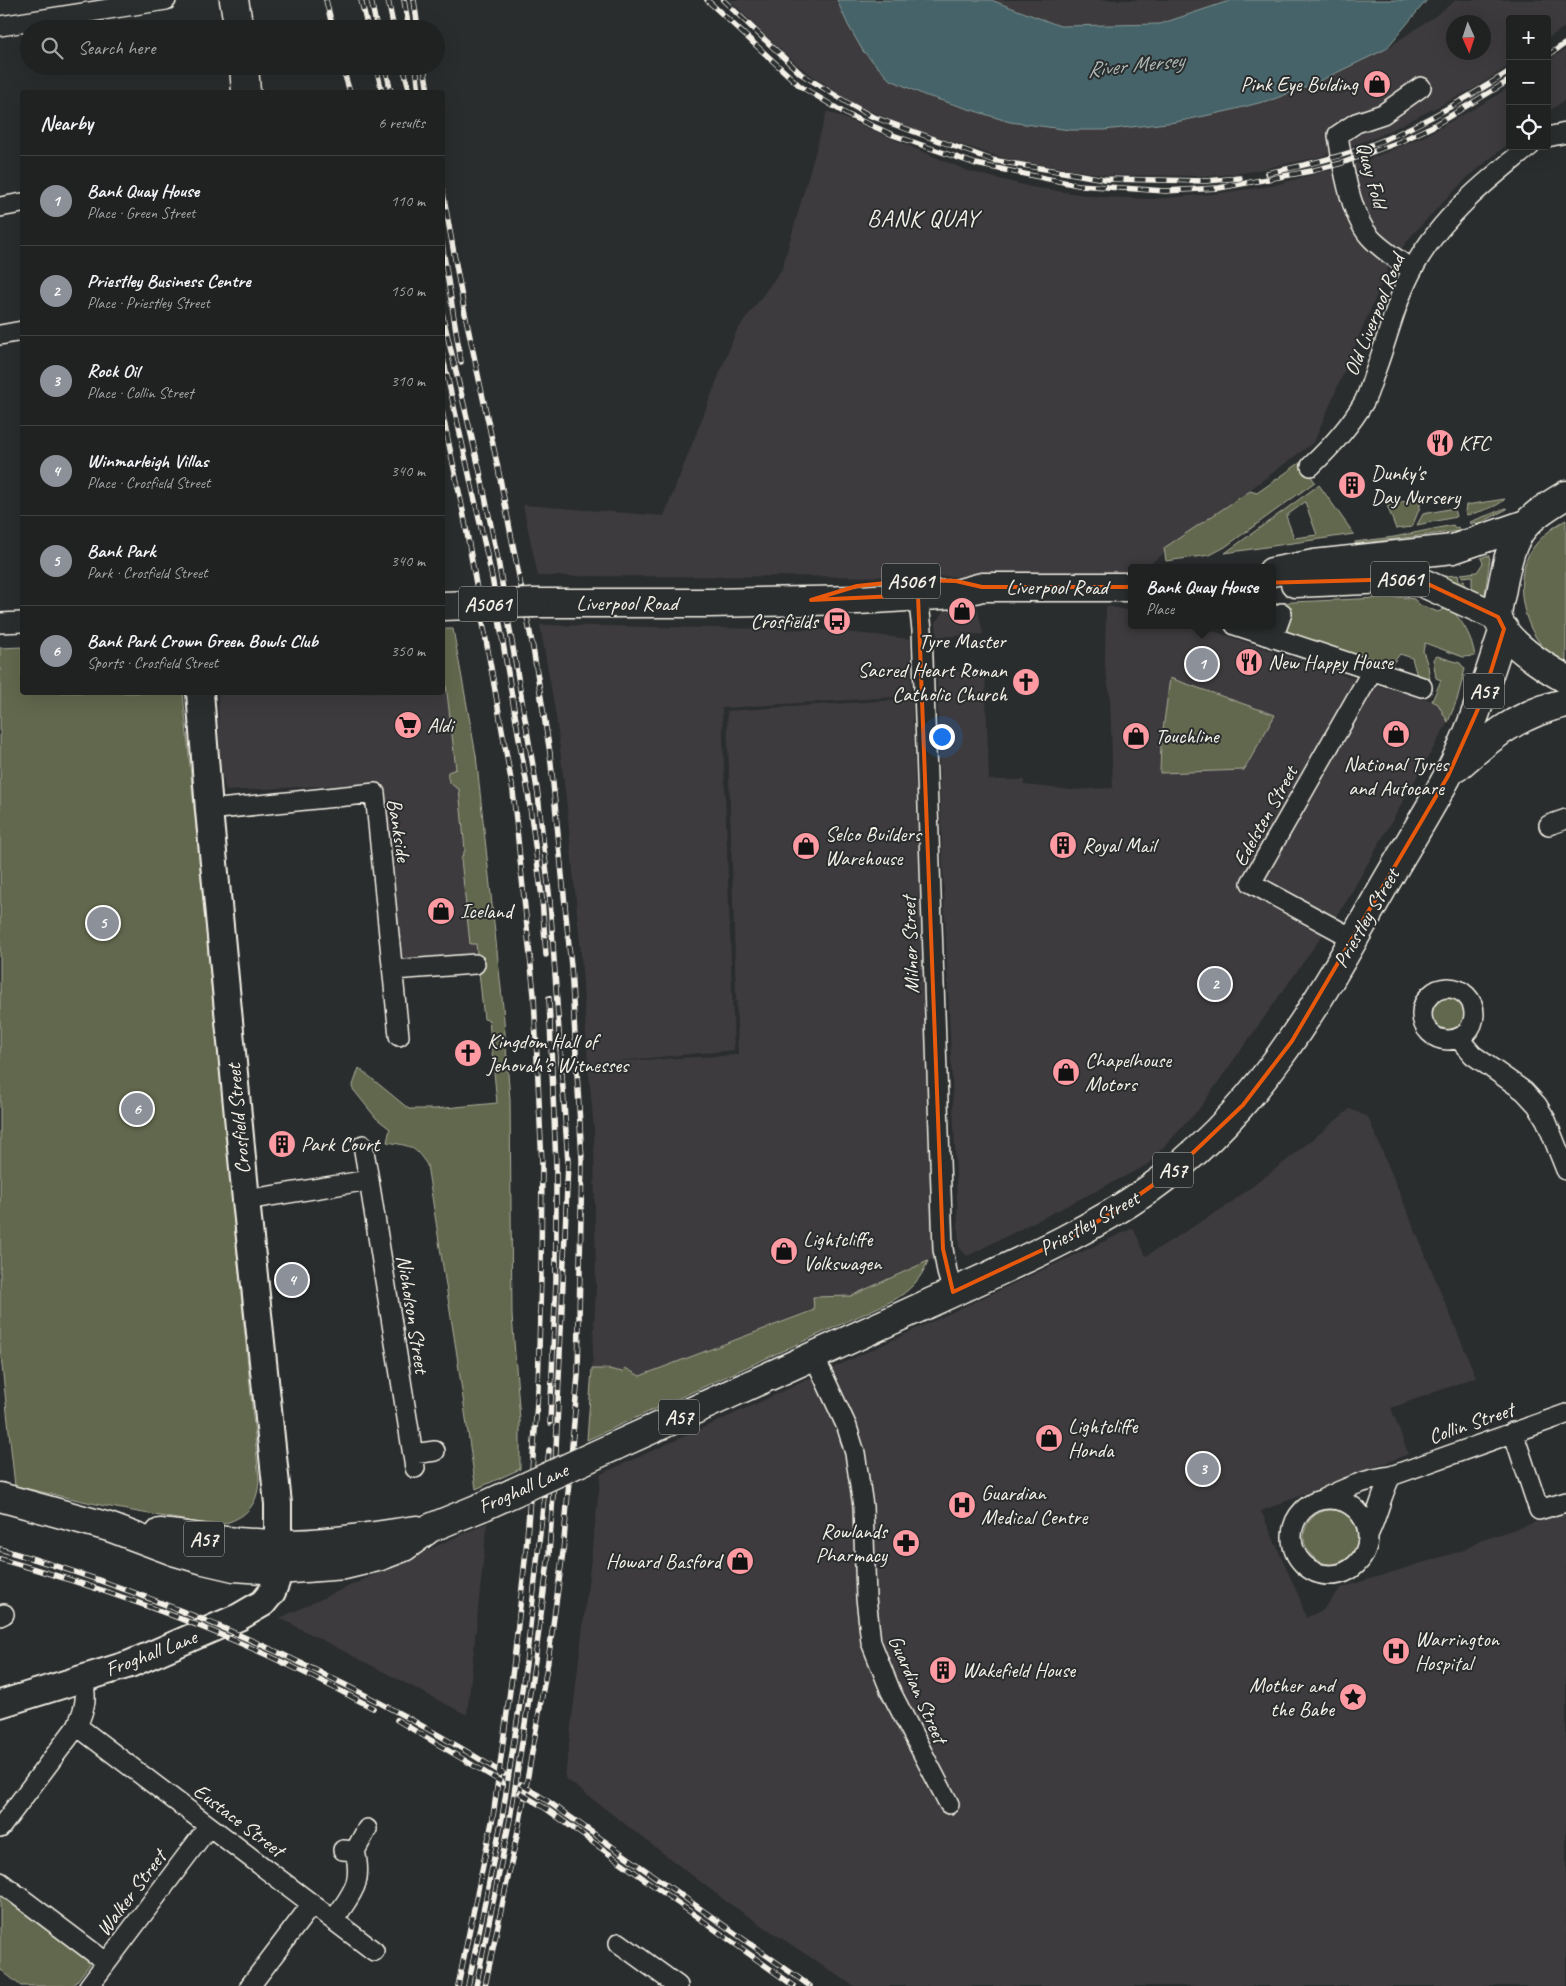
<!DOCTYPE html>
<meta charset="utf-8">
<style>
body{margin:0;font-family:Caveat,sans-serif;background:#2d2f2f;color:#f1f3f6}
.controls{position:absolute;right:15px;top:15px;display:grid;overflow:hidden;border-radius:5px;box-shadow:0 5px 20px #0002}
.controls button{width:45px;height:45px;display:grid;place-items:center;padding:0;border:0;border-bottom:1px solid #3d3f40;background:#202222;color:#f1f3f6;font:25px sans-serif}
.compass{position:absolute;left:1446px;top:15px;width:45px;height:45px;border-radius:50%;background:#202222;box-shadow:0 5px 20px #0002;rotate:177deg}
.you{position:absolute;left:941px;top:736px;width:18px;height:18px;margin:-12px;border:4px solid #fff;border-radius:50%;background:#1a73e8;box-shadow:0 0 0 8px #1a73e833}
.badge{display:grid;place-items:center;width:32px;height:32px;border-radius:50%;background:#8c9099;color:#fff;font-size:16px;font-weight:700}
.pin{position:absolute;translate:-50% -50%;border:2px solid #fff;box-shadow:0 1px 5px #0006}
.popup{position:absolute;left:1128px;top:564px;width:148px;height:65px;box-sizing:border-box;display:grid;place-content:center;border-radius:5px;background:#202222;filter:drop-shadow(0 1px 4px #0005);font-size:16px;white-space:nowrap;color:#a2a4a5}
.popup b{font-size:19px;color:#f1f3f6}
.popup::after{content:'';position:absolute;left:50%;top:100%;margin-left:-10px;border:10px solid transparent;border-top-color:#202222}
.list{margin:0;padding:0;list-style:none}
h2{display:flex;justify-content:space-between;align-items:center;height:65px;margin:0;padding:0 20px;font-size:21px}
h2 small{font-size:16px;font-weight:400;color:#a2a4a5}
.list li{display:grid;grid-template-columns:32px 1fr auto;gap:15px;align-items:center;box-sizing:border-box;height:90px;padding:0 20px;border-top:1px solid #3d3f40}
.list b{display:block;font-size:19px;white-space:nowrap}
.list p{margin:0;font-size:16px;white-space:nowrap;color:#a2a4a5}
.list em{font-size:16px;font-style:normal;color:#a2a4a5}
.icon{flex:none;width:28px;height:28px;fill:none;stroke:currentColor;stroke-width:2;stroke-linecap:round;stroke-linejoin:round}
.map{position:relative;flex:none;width:1566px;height:1986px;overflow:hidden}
.search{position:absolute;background:#202222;box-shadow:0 5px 20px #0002;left:20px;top:20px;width:425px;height:55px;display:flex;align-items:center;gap:12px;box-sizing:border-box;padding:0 18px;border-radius:28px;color:#a2a4a5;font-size:19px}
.panel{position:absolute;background:#202222;box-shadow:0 5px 20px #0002;left:20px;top:90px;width:425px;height:605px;border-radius:5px}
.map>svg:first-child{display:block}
</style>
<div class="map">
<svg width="1566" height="1986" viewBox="0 0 1566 1986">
<rect width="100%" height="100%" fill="#2a2d2e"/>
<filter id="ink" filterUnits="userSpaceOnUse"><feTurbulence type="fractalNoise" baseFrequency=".02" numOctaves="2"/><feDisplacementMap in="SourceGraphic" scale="10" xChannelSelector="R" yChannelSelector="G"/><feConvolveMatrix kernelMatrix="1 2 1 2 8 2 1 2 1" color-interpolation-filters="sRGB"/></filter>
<g filter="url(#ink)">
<!-- built -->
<path fill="#3e3b3e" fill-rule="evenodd" d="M730,0H837L848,25L889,79L924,95L964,108L1386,49L1438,14L1456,0H1566V26L1547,39V19H1510V65L1477,87L1377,137L1319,157L1248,172L1211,176L1107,175L1006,159L911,128L860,107L843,97L799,66L769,39ZM1454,22H1484V52H1454Z
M991,0H1232L1160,24L1060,26Z
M1566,49V99L1547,113V61Z
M1510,86V142L1469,176L1441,204L1411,236L1389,266L1314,442L1144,568H1132V577L538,576L523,505L664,516L736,332L782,269L827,111L968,171L1031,187L1098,197L1153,199L1213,194L1271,186L1365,161L1425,136L1493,98Z
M948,605L977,606L983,634L937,637L936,622Z
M1106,606L1132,611V625H1195L1352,678L1432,701L1438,704L1448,722L1346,902L1199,1109L1147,1165L967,1256L959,1247L940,795L937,672L985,671L989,780H1024V785L1071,790L1113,788L1110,696L1105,667ZM1170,679L1274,715L1160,768L1161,744Z
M540,625L827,630L910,639L911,696L722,708L734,1050L605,1062L738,1055L727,711L912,699L934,1258L851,1296L813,1297L814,1309L640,1376L608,1369H592L596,1288L594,1129L588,1063L581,953L567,807L556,716Z
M442,629L484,956L389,965L376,783L226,791L220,766L218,693L442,692Z
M1350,1109L1368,1117L1476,1377L1391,1408L1408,1454L1261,1511L1299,1597L1306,1618L1323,1610L1341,1588L1464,1550L1480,1541L1566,1512V1986H854L727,1902L565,1778L601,1474L747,1408L1133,1228L1146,1256L1228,1205L1286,1161Z
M487,1523L467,1715L280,1618Z"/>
<!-- green -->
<path fill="#62684e" stroke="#abac9b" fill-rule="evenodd" d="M1301,462L1315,482L1225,547L1210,555L1166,561L1164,548L1250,491L1257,493Z
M1319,485L1354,534L1225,553ZM1305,502L1317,535L1294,538L1286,516Z
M1420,498V507L1412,527L1396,529L1387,505Z
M1505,499C1498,507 1479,512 1467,515L1465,512L1466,505Z
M1454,508L1456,517L1417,525L1423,514Z
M1506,508L1507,509L1477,525L1475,522L1471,524L1470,522Z
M1566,520V665C1561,661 1555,658 1550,654C1524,632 1513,584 1529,554C1537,540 1552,527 1566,520Z
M1453,525L1455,528L1458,527L1459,531L1355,544V542L1394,537Z
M1488,555L1490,558L1484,601L1443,580L1445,576L1458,575L1459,581L1464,580L1465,587L1472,588V576L1462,577L1461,574L1477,572L1483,563L1481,558Z
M1401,597L1414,599L1420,605L1438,612L1449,607C1463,621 1472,637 1475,656L1463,657L1425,643L1423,651L1428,666L1430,680L1428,681L1417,676L1412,658L1400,654L1392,664L1384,666L1287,631L1285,624L1274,609L1272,612V603Z
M442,629H453L476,755L503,1007L510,1100L512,1315L520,1420V1469L476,1489L456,1349L427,1165C414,1145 410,1146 387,1142L390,1129L376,1118L352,1088L359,1068L409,1109H435L497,1103L489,1020L484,1019L476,944H470L461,859L465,850L459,789C452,786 446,780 448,772L456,769L443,659Z
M22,647V692L183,693L259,1479C258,1509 243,1519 216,1526L105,1506L15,1486L0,1347V648Z
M1437,656L1460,663L1465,669L1457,700L1448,722L1438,704L1432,701L1441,680L1436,678L1433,659Z
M1170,678L1275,715L1244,770L1160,773L1161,744Z
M1430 1014a19 19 0 1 1 38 0a19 19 0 1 1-38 0Z
M928,1261C921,1279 910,1291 892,1301L587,1440L592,1369H608L623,1372L625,1368L640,1376L814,1310L813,1297L851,1296Z
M1304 1537a27 27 0 1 1 54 0a27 27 0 1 1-54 0Z
M0,1893L93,1960L73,1986H21L1,1970L0,1971Z"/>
<!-- water -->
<path fill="#456367" stroke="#8b9c9b" d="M837,0H991L1060,26L1160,24L1232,0H1427L1386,49L1313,84L1274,99L1228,111L1176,122L1104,130H1070L1010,122L924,95L889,79L863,51L848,25Z"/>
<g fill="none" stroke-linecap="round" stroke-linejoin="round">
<!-- street casing -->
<g stroke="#f4f1e8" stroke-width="22">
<path id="street" d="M0,26L166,0
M1547,137L1566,133
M0,207L22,203
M1412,270C1399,260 1380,249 1370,237C1350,215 1342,163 1338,135L1356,123L1383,114L1421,87
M0,335L22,331
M1311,466C1331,447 1350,426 1364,402C1369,392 1372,380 1376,369C1388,337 1396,300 1413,269C1439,219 1486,181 1530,146
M918,595L922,630L943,1249L947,1272L953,1292
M0,623L22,622
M1235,625L1422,687
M1273,638L1282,613
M209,810L375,793L399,1036
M1549,825L1566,819
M1354,939L1251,883L1372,671
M393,970L475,964
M1422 1014a26 26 0 1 1 52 0a26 26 0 1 1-52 0Z
M1458,1038L1473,1055L1524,1091L1537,1105L1546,1120L1566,1170
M363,1145L369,1180
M246,1200L369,1180L415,1468
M814,1356L847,1427L855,1453L863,1506L866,1598L871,1642L891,1692L949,1804
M1513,1432L1539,1510L1566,1502
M413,1454L435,1451
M1292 1537a38 38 0 1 1 76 0a38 38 0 1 1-76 0Z
M1323,1499C1345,1488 1366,1479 1391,1476L1566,1414
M1368,1535C1378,1515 1381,1495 1391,1476
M0,1616L4,1614
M77,1726L374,1951
M0,1828L77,1726C85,1708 88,1697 82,1678
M343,1850L355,1851L367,1829
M0,1882L106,1962
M334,1920C352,1892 363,1885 355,1851
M619,1943L678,1986
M89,1986L209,1826
M250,1986L312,1904"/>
</g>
<!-- secondary casing -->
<g stroke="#f4f1e8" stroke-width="30">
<path id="secondary" d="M0,1704L130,1664L239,1617L263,1603L272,1592L276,1582L278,1544V1504L246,1200L209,810L200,692"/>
</g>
<!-- highway casing -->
<g stroke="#f4f1e8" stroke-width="31">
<path id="highway" d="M234,0L239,29
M244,66L246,92
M1566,495C1519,523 1512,534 1502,588C1501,596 1496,610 1498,618C1504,642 1546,668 1566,679
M1272,572L1314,564L1453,549L1523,525
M1295,583L1389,579L1421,582L1498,617
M534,603H709L858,600L956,594L982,587H1132
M1457,767C1492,736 1519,713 1566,703
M615,1446C725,1396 835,1347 945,1296C1014,1264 1085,1234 1148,1190C1255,1114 1314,1010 1377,898C1400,857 1425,818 1447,777C1473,730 1487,679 1504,629
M0,1497L109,1527L173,1551L204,1560L234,1567L278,1570L345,1565L378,1557L404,1547L430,1528L484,1506
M160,1533C200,1537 238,1544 278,1544C325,1545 371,1536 418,1530"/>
</g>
<!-- street -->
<use href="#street" stroke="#2a2d2e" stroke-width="19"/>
<!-- secondary -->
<use href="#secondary" stroke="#2a2d2e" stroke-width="26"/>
<!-- highway -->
<use href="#highway" stroke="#2a2d2e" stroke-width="28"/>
<!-- rail casing -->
<g stroke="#f4f1e8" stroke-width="5.5">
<path id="rail" d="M326,0L333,29
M361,0L368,29
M371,0L377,29
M388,0L394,29
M404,0L409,29
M414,0L418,29
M707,0L800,86L848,115L893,135L976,164L1078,185L1165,191L1219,188L1311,171L1342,163L1399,142L1435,125L1510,80
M723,0L801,74L851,105L871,116L992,160L1104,179L1206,181L1240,178
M1547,56L1566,43
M342,66L350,92
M376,66L382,92
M385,66L391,92
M403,66L410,92
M416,66L419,92
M424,66L428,92
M1267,173C1302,166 1338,158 1371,145C1420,126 1466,99 1510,71
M442,187L464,309L498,468L533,648L550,753L571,966L582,1160L578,1375L563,1552L548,1661L520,1821L485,1986
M442,243L461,362
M442,313L480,472L498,560L538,795L550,901L568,1162L556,1451L549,1554L535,1660L510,1819L476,1986
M442,353L492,577L528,792L542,898L546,955
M442,411L463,511L513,791L534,995L542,1164L541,1274L538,1390L526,1551L514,1661L493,1817L458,1986
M549,998L556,1165V1279L550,1423
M0,1549C179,1600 345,1676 504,1774
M0,1559C96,1586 191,1619 282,1662C312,1676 343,1692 373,1708
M397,1720L503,1783
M521,1784L546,1800L810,1986
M520,1793L545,1808L794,1986
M468,1986L502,1818L526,1664L549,1450"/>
</g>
<!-- rail -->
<use href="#rail" stroke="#2a2d2e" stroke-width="4" stroke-dasharray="11" stroke-linecap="butt"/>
<!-- highway-bridge casing -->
<g stroke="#f4f1e8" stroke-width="31" stroke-linecap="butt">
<path id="highway-bridge" d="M442,606L534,603
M484,1506L615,1446"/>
</g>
<!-- highway-bridge -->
<use href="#highway-bridge" stroke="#2a2d2e" stroke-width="28"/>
</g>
</g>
<!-- marked area -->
<path fill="none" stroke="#e8590c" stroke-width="4" stroke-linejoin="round" d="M1407,579L1430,585L1498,617L1504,629L1482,700L1448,776L1292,1041L1243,1105L1177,1168L1119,1209L1072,1236L953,1292L943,1249L918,595L811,600L857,586L915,580L956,581L982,587H1124Z"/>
<!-- icons -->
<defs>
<g id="shop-disc" transform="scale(1.4375)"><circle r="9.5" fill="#ff9aa2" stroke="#2a2d2e"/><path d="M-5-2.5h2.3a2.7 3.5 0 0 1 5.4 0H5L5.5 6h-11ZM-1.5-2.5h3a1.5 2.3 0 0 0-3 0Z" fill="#111"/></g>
<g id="restaurant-disc" transform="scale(1.4375)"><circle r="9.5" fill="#ff9aa2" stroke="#2a2d2e"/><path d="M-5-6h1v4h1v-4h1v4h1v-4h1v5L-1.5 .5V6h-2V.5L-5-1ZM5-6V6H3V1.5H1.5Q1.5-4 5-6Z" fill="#111"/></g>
<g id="building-disc" transform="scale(1.4375)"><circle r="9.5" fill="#ff9aa2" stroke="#2a2d2e"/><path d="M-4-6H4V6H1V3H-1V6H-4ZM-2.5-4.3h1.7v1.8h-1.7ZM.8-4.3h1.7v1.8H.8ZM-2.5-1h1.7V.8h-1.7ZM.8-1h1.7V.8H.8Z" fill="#111"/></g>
<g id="bus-disc" transform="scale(1.4375)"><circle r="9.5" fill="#ff9aa2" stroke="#2a2d2e"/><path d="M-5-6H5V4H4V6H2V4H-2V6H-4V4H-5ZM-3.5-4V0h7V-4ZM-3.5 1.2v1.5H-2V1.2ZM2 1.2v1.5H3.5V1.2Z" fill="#111"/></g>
<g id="church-disc" transform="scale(1.4375)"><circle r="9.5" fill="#ff9aa2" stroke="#2a2d2e"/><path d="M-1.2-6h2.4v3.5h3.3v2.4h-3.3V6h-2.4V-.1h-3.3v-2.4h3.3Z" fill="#111"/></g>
<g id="supermarket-disc" transform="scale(1.4375)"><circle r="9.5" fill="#ff9aa2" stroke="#2a2d2e"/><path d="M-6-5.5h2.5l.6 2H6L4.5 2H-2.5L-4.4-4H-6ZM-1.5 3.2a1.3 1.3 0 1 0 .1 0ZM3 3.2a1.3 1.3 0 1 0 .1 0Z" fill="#111"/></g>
<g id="hospital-disc" transform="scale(1.4375)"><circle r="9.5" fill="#ff9aa2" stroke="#2a2d2e"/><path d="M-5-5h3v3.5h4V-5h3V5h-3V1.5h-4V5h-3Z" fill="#111"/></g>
<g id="pharmacy-disc" transform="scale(1.4375)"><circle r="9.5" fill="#ff9aa2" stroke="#2a2d2e"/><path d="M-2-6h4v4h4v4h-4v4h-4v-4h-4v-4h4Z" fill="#111"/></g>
<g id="sight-disc" transform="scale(1.4375)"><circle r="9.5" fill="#ff9aa2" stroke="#2a2d2e"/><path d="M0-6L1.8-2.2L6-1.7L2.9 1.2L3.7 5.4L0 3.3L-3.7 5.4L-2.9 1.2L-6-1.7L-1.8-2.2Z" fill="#111"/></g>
</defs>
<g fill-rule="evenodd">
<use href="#shop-disc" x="1377" y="84"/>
<use href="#restaurant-disc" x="1440" y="443"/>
<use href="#building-disc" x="1352" y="485"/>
<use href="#shop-disc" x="962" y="611"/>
<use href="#bus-disc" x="837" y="621"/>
<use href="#restaurant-disc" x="1249" y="662"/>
<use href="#church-disc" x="1026" y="682"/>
<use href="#supermarket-disc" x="408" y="725"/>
<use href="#shop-disc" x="1396" y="734"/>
<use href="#shop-disc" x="1136" y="736"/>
<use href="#building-disc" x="1063" y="845"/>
<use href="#shop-disc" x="806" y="846"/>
<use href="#shop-disc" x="441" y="911"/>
<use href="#church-disc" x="468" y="1053"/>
<use href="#shop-disc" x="1066" y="1072"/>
<use href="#building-disc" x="282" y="1144"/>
<use href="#shop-disc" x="784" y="1251"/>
<use href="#shop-disc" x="1049" y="1438"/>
<use href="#hospital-disc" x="962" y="1505"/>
<use href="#pharmacy-disc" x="906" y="1543"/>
<use href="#shop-disc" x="740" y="1561"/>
<use href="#hospital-disc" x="1396" y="1651"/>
<use href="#building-disc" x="943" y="1670"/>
<use href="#sight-disc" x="1353" y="1697"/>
</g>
<g text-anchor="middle" stroke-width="4" stroke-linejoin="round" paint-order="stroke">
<!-- shield labels -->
<g fill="#2a2d2e" stroke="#b7b6b0" stroke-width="1">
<rect x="1371" y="561.5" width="58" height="35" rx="4"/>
<rect x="882" y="563.5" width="58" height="35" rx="4"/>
<rect x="459" y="586.5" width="58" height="35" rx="4"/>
<rect x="1464" y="673.5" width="40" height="35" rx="4"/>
<rect x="1153" y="1152.5" width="40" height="35" rx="4"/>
<rect x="659" y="1399.5" width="40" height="35" rx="4"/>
<rect x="184" y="1521.5" width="40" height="35" rx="4"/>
</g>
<g font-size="20" font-weight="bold" fill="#f4f1e8">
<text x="1400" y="586">A5061</text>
<text x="911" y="588">A5061</text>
<text x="488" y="611">A5061</text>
<text x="1484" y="698">A57</text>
<text x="1173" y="1177">A57</text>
<text x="679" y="1424">A57</text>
<text x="204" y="1546">A57</text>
</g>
<!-- poi labels -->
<g font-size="21" fill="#f4f1e8" stroke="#2a2d2e" text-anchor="start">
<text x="1358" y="91" text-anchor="end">Pink Eye Bulding</text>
<text x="1459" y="450">KFC</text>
<text x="1371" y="480">Dunky's<tspan x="1371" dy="24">Day Nursery</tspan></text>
<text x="818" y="628" text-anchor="end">Crosfields</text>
<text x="962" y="648" text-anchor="middle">Tyre Master</text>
<text x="1268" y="669">New Happy House</text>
<text x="1007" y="677" text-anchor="end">Sacred Heart Roman<tspan x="1007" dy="24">Catholic Church</tspan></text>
<text x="427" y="732">Aldi</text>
<text x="1155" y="743">Touchline</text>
<text x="1396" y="771" text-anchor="middle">National Tyres<tspan x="1396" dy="24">and Autocare</tspan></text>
<text x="825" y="841">Selco Builders<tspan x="825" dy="24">Warehouse</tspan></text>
<text x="1082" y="852">Royal Mail</text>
<text x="460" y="918">Iceland</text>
<text x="487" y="1048">Kingdom Hall of<tspan x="487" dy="24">Jehovah's Witnesses</tspan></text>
<text x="1085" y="1067">Chapelhouse<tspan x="1085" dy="24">Motors</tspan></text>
<text x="301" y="1151">Park Court</text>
<text x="803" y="1246">Lightcliffe<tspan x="803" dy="24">Volkswagen</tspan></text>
<text x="1068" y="1433">Lightcliffe<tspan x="1068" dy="24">Honda</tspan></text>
<text x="981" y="1500">Guardian<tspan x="981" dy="24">Medical Centre</tspan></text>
<text x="887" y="1538" text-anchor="end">Rowlands<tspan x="887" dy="24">Pharmacy</tspan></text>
<text x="721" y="1568" text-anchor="end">Howard Basford</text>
<text x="1415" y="1646">Warrington<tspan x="1415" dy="24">Hospital</tspan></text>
<text x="962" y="1677">Wakefield House</text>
<text x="1334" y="1692" text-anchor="end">Mother and<tspan x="1334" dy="24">the Babe</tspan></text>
</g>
<!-- street labels -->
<g font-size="21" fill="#f4f1e8" stroke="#2a2d2e">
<text transform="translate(1372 175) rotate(75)" y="7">Quay Fold</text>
<text transform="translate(1374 315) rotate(-68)" y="7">Old Liverpool Road</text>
<text x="1057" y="594">Liverpool Road</text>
<text x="627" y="610">Liverpool Road</text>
<text transform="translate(1265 816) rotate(-61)" y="7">Edelsten Street</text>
<text transform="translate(399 830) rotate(81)" y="7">Bankside</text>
<text transform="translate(1366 918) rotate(-60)" y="7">Priestley Street</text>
<text transform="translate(910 945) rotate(-92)" y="7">Milner Street</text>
<text transform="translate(238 1119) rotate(-95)" y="7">Crosfield Street</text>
<text transform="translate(1089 1223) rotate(-29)" y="7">Priestley Street</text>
<text transform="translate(413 1314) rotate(81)" y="7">Nicholson Street</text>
<text transform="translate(1471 1423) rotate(-19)" y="7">Collin Street</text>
<text transform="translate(523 1488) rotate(-24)" y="7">Froghall Lane</text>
<text transform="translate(151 1653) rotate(-21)" y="7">Froghall Lane</text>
<text transform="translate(918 1689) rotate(66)" y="7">Guardian Street</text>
<text transform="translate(239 1820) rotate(37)" y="7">Eustace Street</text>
<text transform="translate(131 1893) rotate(-53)" y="7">Walker Street</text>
</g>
<!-- water labels -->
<g font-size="22" font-style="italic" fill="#aeb8b4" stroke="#2a2d2e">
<text transform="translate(1135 64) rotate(-6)" y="8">River Mersey</text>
</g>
<!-- quarter labels -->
<g font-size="24" letter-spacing="1" fill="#f4f1e8" stroke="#2a2d2e">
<text x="923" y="226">BANK QUAY</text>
</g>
</g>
</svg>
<div class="controls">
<button>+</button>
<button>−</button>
<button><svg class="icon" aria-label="locate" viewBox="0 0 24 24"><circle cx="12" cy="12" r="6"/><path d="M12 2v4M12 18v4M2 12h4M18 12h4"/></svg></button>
</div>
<svg class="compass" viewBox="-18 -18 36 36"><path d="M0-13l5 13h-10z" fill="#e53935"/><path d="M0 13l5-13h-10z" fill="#a2a4a5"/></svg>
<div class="you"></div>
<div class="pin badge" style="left:1202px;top:664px">1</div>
<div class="popup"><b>Bank Quay House</b>Place</div>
<div class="pin badge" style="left:1215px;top:984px">2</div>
<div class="pin badge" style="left:1203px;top:1469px">3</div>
<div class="pin badge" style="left:292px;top:1280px">4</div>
<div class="pin badge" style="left:103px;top:923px">5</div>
<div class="pin badge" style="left:137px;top:1109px">6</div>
<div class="search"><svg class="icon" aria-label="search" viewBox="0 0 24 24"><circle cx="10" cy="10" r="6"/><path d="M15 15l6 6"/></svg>Search here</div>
<section class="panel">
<h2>Nearby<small>6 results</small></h2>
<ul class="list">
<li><span class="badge">1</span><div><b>Bank Quay House</b><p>Place · Green Street</p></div><em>110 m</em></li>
<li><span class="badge">2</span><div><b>Priestley Business Centre</b><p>Place · Priestley Street</p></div><em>150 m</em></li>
<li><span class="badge">3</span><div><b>Rock Oil</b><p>Place · Collin Street</p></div><em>310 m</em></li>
<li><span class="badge">4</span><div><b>Winmarleigh Villas</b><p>Place · Crosfield Street</p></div><em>340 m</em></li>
<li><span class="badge">5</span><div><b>Bank Park</b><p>Park · Crosfield Street</p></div><em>340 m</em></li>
<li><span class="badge">6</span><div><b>Bank Park Crown Green Bowls Club</b><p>Sports · Crosfield Street</p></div><em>350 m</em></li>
</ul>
</section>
</div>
